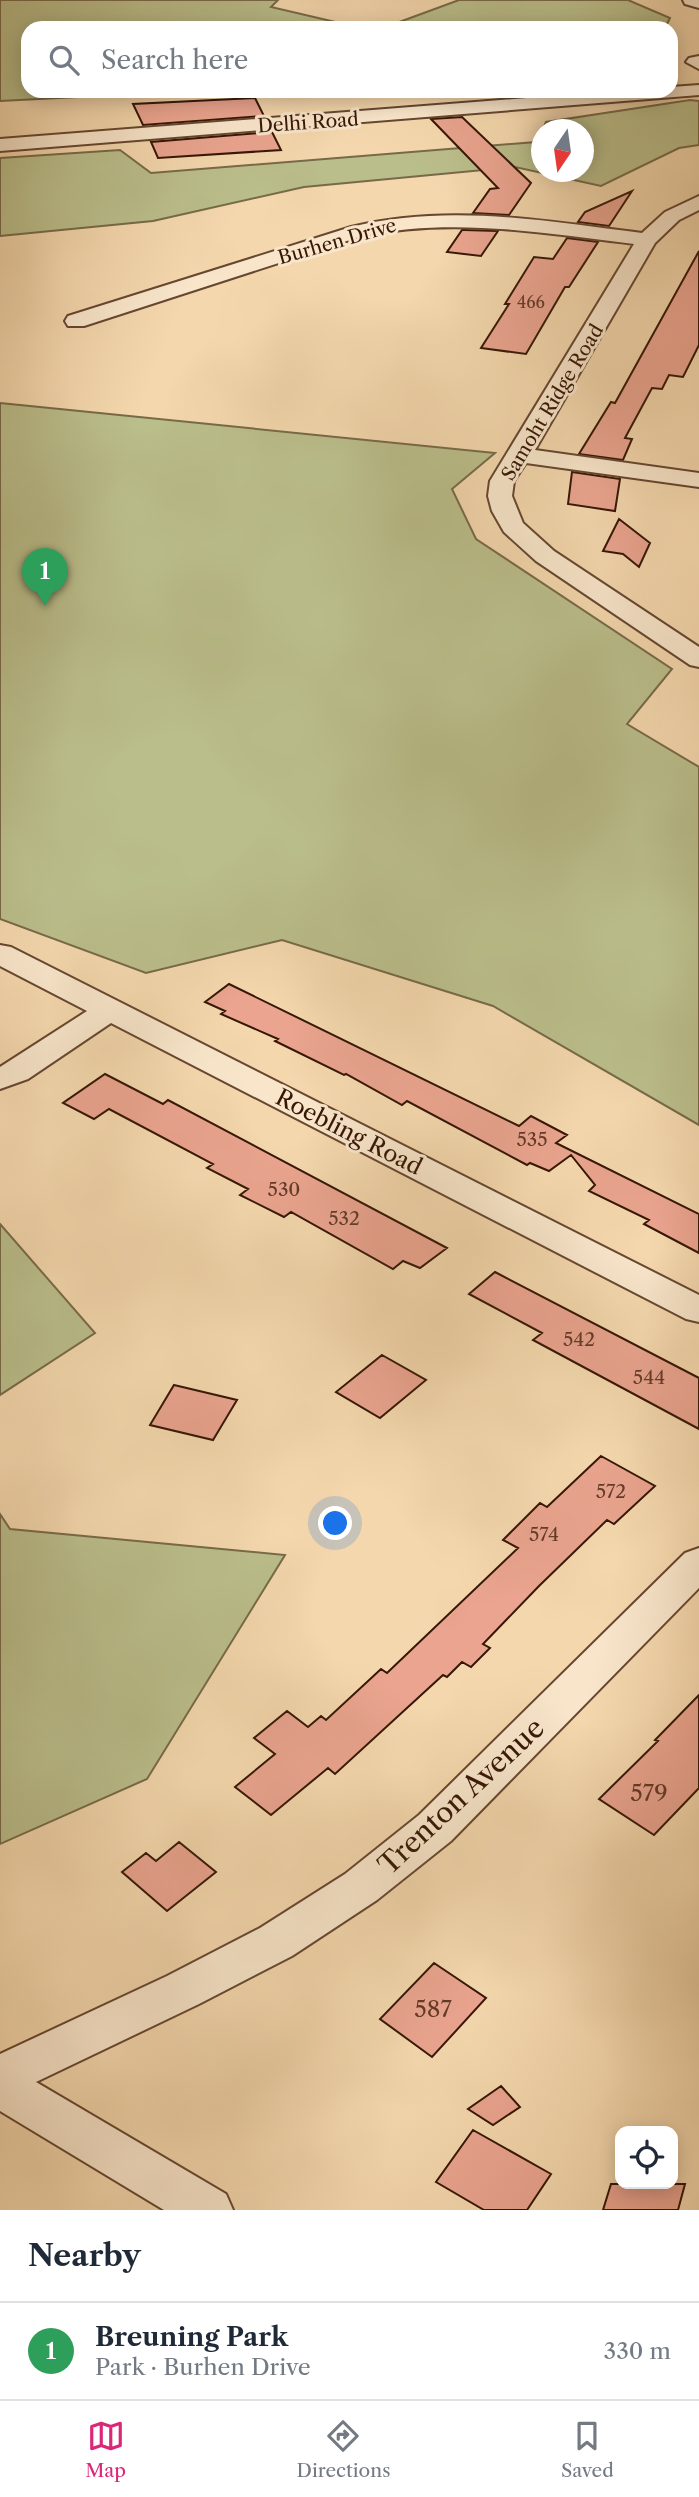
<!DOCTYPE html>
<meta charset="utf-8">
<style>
body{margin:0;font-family:"Libre Caslon Text",serif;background:#f6f6f7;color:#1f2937}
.controls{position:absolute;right:21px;bottom:21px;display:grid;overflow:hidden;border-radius:14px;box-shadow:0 4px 18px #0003}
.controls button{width:63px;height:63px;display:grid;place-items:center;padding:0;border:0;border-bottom:2px solid #e0e1e3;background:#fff;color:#1f2937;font:35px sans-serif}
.compass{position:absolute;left:531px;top:119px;width:63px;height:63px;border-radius:50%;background:#fff;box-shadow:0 4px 18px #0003;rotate:193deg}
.you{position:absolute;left:336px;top:1524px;width:24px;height:24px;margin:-18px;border:5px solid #fff;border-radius:50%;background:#1a73e8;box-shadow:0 0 0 10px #1a73e833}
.badge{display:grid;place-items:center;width:46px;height:46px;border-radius:50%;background:#db2777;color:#fff;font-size:23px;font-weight:700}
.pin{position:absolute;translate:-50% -58px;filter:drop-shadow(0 2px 4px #0008)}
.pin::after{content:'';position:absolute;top:37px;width:24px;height:21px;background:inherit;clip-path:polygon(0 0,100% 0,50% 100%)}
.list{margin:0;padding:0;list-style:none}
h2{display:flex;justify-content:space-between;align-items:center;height:91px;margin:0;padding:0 28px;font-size:30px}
h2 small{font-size:23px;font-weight:400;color:#747a83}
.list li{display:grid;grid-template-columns:46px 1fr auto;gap:21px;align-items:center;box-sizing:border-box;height:98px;padding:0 28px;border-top:2px solid #e0e1e3}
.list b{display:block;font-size:26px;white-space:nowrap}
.list p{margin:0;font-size:23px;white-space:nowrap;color:#747a83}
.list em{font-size:23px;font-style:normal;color:#747a83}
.icon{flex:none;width:38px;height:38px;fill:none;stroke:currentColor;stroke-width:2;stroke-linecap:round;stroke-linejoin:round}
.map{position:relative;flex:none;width:699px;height:2210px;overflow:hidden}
.search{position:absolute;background:#fff;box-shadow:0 4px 18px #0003;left:21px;right:21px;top:21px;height:77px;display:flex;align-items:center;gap:18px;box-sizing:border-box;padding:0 24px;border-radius:21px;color:#747a83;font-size:26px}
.sheet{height:189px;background:#fff}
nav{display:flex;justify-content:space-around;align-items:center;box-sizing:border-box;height:98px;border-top:2px solid #e0e1e3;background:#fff;font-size:19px;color:#747a83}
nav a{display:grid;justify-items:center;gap:4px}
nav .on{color:#db2777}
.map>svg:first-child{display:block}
</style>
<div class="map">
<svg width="699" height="2210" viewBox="0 0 699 2210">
<rect width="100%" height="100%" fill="#f4d7ad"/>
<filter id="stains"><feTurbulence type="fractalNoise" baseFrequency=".00286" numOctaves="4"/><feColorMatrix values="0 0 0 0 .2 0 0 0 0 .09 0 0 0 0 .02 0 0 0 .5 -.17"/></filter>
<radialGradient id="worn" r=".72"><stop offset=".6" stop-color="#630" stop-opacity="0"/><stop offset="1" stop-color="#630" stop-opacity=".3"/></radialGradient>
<!-- green -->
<path fill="#babe8b" stroke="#786a48" stroke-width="2" d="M0,0H278L271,7L361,28H28V91H195L0,101Z
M459,0H628L670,18L665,28H383Z
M690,100L699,101V145L679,148L601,186L515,167L304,187L153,221L0,236V158L120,150L151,173L536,142L541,132L542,172H584V130L543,129L546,122Z
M0,403L495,453L452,489L476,539L672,669L627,724L699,767V1125L493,1006L282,940L146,973L0,919Z
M0,1224L95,1333L0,1395Z
M0,1514L10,1529L285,1555L147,1779L0,1844Z"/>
<!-- building -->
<path fill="#eaa48f" stroke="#361706" stroke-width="2" d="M255,98L264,116L143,125L133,104Z
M462,117L531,183L509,215L473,213L490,189L498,188L431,119Z
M272,132L281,150L158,158L151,142Z
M632,191L609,226L578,222L585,212Z
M462,230H464L498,231L481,256L447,252Z
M567,238L598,242L569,287H565L526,354L481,348L509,304H505L534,257L553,259Z
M699,251V345L683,377L669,375L662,389L652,388L625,438L632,439L623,460L579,454L611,402L615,403Z
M572,472L620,479L615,511L568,504Z
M619,519L650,543L639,567L623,554L603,551Z
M229,984L519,1126L531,1116L567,1135L556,1143L699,1214V1253L644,1224L649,1220L589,1191L595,1185L571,1155L549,1171L530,1163L527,1165L407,1101L402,1105L346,1074L344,1075L275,1041L278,1039L221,1014L225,1011L205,1002Z
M105,1074L163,1104L168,1100L447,1248L420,1268L403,1261L393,1269L291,1212L284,1217L240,1195L248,1189L207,1168L213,1164L109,1109L94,1119L63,1103Z
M495,1272L699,1378V1429L533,1340L542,1333L469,1294Z
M382,1355L426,1380L380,1418L336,1392Z
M174,1385L237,1400L213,1440L150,1425Z
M601,1456L655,1486L614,1524L607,1520L539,1586L483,1644L490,1648L471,1667L462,1662L447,1677L443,1675L335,1774L328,1768L271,1815L235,1787L275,1754L254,1738L287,1711L308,1727L321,1716L326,1720L381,1669L387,1673L518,1548L503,1540L540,1503L547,1507Z
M699,1695V1788L654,1835L599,1799L658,1741L655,1740Z
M179,1842L216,1872L167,1911L122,1872L146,1853L156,1861Z
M434,1963L486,1998L432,2057L380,2019Z
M501,2086L520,2107L493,2125L468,2109Z
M473,2130L551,2174L527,2210H484L436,2182Z
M611,2184H685L678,2210H603Z"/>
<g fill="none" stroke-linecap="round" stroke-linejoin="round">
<!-- minor casing -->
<g stroke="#664730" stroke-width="4">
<path id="minor" d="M683,0H699V8L685,4Z
M699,56V69L686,62L689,58Z
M699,85V95L0,151V139L617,91H671V87Z
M699,196V210L679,220L655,243L535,450L699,473V487L526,463L514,481L512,496L523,523L554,551L699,647V667L690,665L536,561L504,532L492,511L488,496L490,481L634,244C543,233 454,217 362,236L84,326H68L65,321L68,316L351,227C448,203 545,221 642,233L665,212Z
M0,945L11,947L699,1295V1322L686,1319L111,1023L28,1079L0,1089V1067L87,1011L0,966Z
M699,1548V1588L451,1841L377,1900L292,1956L199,2004L36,2082L226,2194L233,2210H164L0,2111V2054L167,1976L260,1928L345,1874L419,1815L685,1553Z"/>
</g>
<!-- minor -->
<use href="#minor" fill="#f8e5ca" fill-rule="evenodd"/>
</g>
<g text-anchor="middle" stroke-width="6" stroke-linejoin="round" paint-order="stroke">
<!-- far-number labels -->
<g font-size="16" fill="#633a28">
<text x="531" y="308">466</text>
</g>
<!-- far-street labels -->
<g font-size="19" fill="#361706" stroke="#f8e5ca">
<text transform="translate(308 122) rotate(-4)" y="7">Delhi Road</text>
<text transform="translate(337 241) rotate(-16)" y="7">Burhen Drive</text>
<text transform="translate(552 402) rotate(-59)" y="7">Samoht Ridge Road</text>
</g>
<!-- number labels -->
<g font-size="19" fill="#633a28">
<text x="532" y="1146">535</text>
<text x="284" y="1196">530</text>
<text x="344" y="1225">532</text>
<text x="579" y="1346">542</text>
<text x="649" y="1384">544</text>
<text x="611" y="1498">572</text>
<text x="544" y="1541">574</text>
</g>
<!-- street labels -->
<g font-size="23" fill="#361706" stroke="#f8e5ca">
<text transform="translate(349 1132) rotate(27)" y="8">Roebling Road</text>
</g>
<!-- near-number labels -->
<g font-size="23" fill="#633a28">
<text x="649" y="1801">579</text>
<text x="433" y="2017">587</text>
</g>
<!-- near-street labels -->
<g font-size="28" fill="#361706" stroke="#f8e5ca">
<text transform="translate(461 1796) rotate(-43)" y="10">Trenton Avenue</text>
</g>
</g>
<rect width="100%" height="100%" filter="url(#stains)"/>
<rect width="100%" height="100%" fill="url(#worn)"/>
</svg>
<div class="controls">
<button><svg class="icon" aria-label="locate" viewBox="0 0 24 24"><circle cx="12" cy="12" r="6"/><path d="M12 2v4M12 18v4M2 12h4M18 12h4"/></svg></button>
</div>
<svg class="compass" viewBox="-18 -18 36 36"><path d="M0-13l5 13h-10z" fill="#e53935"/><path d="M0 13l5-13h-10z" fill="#747a83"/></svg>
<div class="you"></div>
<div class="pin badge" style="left:45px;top:606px;background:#2e9e5b">1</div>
<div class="search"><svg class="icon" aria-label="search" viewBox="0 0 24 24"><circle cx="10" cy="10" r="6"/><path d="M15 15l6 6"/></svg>Search here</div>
</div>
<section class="sheet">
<h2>Nearby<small></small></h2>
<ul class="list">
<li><span class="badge" style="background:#2e9e5b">1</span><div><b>Breuning Park</b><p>Park · Burhen Drive</p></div><em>330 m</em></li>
</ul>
</section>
<nav>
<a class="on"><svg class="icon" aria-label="map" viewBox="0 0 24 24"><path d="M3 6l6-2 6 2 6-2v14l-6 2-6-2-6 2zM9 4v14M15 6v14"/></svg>Map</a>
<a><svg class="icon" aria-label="directions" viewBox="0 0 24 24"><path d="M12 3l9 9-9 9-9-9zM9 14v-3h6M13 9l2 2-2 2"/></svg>Directions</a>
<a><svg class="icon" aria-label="saved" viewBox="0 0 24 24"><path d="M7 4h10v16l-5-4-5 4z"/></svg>Saved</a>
</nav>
